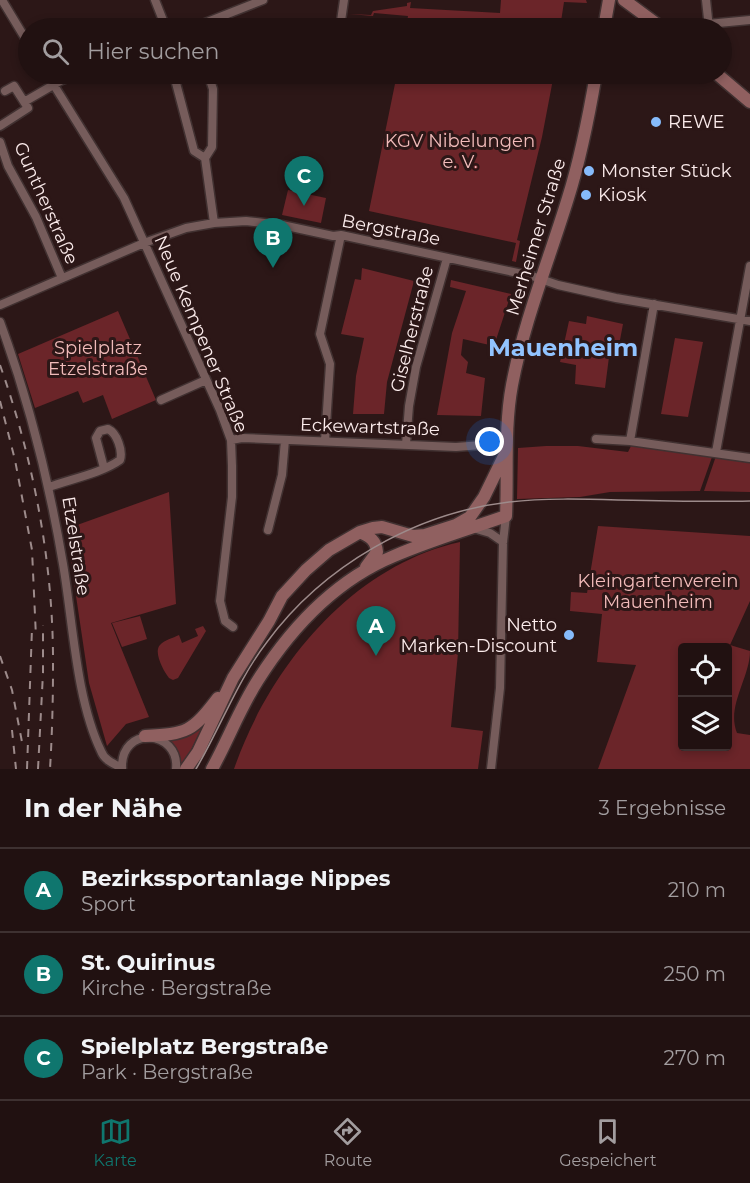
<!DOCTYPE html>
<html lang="de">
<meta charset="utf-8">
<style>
body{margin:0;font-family:Montserrat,sans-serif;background:#2d1f1f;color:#f1f3f6}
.controls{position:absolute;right:18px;bottom:18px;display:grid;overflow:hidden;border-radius:6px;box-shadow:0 3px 9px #0003}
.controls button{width:54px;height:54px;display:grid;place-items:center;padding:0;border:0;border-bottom:2px solid #3e3131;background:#211111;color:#f1f3f6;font:30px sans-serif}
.you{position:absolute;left:490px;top:442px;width:21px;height:21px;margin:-15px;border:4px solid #fff;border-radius:50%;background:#1a73e8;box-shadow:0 0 0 9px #1a73e833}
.badge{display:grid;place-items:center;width:39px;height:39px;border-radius:50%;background:#0f766e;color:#fff;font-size:20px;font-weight:700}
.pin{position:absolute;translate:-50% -50px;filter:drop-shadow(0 2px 3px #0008)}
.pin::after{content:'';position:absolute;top:32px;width:21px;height:18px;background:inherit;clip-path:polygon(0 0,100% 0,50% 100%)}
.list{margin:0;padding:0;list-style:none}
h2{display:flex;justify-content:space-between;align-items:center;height:78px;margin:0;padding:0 24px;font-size:26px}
h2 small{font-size:20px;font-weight:400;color:#a29d9f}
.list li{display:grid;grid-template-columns:39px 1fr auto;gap:18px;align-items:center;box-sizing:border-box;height:84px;padding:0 24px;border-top:2px solid #3e3131}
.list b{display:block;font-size:22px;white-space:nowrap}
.list p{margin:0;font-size:20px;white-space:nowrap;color:#a29d9f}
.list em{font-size:20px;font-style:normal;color:#a29d9f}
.icon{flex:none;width:33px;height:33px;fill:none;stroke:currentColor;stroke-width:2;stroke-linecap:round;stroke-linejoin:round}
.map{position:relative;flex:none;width:750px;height:769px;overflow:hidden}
.search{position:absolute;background:#211111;box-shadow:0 3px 9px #0003;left:18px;right:18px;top:18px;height:66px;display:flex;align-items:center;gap:15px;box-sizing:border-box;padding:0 21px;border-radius:33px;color:#a29d9f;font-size:22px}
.sheet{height:330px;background:#211111}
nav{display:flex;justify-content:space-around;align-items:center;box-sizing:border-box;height:84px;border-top:2px solid #3e3131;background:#211111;font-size:16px;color:#a29d9f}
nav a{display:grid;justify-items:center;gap:3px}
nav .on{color:#0f766e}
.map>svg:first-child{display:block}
</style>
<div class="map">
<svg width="750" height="769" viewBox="0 0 750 769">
<rect width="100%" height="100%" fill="#2c1717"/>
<!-- green -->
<path fill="#6b2529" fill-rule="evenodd" d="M501,0H586L587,3L564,2L560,28H406L408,16L374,13L373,16L349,14L371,15L373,11L407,6V3L411,2L410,8L500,13Z
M397,74H554L542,137L517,240L520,241L516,262L512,261L516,243L369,211Z
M288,190L326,198L321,223L282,215Z
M362,268L414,281L387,382L384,414H353L356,376L364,338L341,334L355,279L361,280Z
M451,280L511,294L494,346L463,339L461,355L468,362L466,373L485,378L481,416L437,415L452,333L466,291L450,287Z
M118,311L156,400L112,419L103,395L83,403L78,391L35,408L18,354Z
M587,316L623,324L617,356L609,357L605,388L575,384L576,365L560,362L569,321L586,324Z
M675,338L703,342L688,417L661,414Z
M546,446H578L628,452L631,446L711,455L712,457L700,491L610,492L580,497L517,499L518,448Z
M716,456L750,462V492L704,491Z
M169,492L176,604L111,623L149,717L126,724L107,746L89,683L66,529Z
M598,526L750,536V601L730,645L750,651C750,678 726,706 737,733L750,735V769H598L636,665L597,662L602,614L570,611L571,592L587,593ZM682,648H728V746H682Z
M460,542L458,653L451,727L483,731L478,769H234C269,668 351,566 460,542Z
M140,616L147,639L122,647L112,623Z
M203,626L206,631L178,678L173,680L169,678C164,672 153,652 160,645C164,640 173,638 179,635L182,643L198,636L195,629Z
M205,721L191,750L178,769L166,740Z"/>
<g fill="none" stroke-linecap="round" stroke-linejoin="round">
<!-- minor casing -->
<g stroke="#413131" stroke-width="11">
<path id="minor" d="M2,0L28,43
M155,0L166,28
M706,0L709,28
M708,24L750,20
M192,28L263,0
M340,28L344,0
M47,74L124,198L220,410L231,440L232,466V497L220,601L225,621L233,627
M208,74L213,89L212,147L205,158L214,223
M176,83L194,151L205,158
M24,102L62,80L79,74
M0,126L28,108L14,86L5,91
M0,142L8,166L36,217L62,278
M0,305L144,243L186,228L214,223L246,221L282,225L333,236L341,235L532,276L558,285L616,298L750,321
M0,322C29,401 49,481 63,564C73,622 76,699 101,751C104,760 114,764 122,768
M161,400L206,380
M596,439L630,441L750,458
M231,440L242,438L456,447L507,443
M325,441L330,364L320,334L341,235
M630,441L654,304
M406,444L409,406L416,367L447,258
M716,452L750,266
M49,487C71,479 102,473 120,460C123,451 117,433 108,429L100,431L96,438L104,468
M473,528L490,533L503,542
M268,530L282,475L285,440
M122,769C120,724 180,730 176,769
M491,769L500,688L503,542L506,516"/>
</g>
<!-- secondary casing -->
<g stroke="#413131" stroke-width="15">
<path id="secondary" d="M624,0L662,28
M604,28L609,0
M717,74L750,102
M360,532C370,537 376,540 377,552L366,567
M145,736C187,734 192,732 218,698
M186,769L198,752L233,678L269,621L282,596L306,570L329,550L360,532L373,528L382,527L413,536L425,535L456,525L470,517L484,497L506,452
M212,769C228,740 240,708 258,680C291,628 336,580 394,556C431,540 469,529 506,516C508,473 504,428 512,385C524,321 549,260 568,198C581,157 589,115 596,74"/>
</g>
<!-- minor -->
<use href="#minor" stroke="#765c5b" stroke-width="8"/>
<!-- secondary -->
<use href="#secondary" stroke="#906060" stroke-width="12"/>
<!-- tram -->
<path stroke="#9d8b8b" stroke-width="1.5" d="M196,769C221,727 237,681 267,642C323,566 415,513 509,502C545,498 582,499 618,500C662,501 706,502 750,501"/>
<!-- rail -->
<path stroke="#9d8b8b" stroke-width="2" stroke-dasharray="8 8" stroke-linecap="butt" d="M0,365C34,461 54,566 53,669C53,702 52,736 50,769
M0,401L15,460L32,550L36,637
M0,656L12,690L22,742
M12,730L16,769
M27,769L32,628
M38,769L43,673V625"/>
</g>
<!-- markers -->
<g fill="#86bbfb" stroke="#2c1717" stroke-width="2">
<circle cx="656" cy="122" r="6"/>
<circle cx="589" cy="171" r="6"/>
<circle cx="586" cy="195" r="6"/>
<circle cx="569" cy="635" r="6"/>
</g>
<g text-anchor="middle" stroke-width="6" stroke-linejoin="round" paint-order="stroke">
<!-- poi labels -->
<g font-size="18" fill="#fbebeb" stroke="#2c1717" text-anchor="start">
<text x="668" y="128">REWE</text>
<text x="601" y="177">Monster Stück</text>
<text x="598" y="201">Kiosk</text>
<text x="557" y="631" text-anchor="end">Netto<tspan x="557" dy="21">Marken-Discount</tspan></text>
</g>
<!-- park labels -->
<g font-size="18" fill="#f2bbba" stroke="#2c1717">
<text x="460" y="147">KGV Nibelungen<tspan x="460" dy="21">e. V.</tspan></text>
<text x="98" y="354">Spielplatz<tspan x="98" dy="21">Etzelstraße</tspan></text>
<text x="658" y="587">Kleingartenverein<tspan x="658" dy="21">Mauenheim</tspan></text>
</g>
<!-- street labels -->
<g font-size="18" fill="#fbebeb" stroke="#2c1717">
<text transform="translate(46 203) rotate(66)" y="6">Guntherstraße</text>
<text transform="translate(391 230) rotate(11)" y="6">Bergstraße</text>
<text transform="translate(536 237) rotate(-73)" y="6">Merheimer Straße</text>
<text transform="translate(412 329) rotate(-76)" y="6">Giselherstraße</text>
<text transform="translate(201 334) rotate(67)" y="6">Neue Kempener Straße</text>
<text transform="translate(370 427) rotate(2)" y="6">Eckewartstraße</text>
<text transform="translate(76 546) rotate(81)" y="6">Etzelstraße</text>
</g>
<!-- district labels -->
<g font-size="24" font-weight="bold" fill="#91c3ff" stroke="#2c1717">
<text x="563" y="356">Mauenheim</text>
</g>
</g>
</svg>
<div class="controls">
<button><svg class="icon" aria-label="locate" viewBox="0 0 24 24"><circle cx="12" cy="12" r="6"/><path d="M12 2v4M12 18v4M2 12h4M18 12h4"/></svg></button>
<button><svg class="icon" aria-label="layers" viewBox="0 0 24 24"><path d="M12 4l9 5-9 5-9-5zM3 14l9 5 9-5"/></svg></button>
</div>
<div class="you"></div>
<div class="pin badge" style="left:376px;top:656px">A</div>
<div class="pin badge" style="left:273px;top:268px">B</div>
<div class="pin badge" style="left:304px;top:206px">C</div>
<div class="search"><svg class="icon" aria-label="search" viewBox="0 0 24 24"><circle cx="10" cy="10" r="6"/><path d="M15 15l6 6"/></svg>Hier suchen</div>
</div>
<section class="sheet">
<h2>In der Nähe<small>3 Ergebnisse</small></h2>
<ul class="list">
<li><span class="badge">A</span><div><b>Bezirkssportanlage Nippes</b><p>Sport</p></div><em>210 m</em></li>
<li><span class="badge">B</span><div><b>St. Quirinus</b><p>Kirche · Bergstraße</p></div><em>250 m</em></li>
<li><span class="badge">C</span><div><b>Spielplatz Bergstraße</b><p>Park · Bergstraße</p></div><em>270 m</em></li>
</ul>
</section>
<nav>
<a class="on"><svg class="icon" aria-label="map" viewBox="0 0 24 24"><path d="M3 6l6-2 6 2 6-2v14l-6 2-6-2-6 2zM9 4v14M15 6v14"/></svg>Karte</a>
<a><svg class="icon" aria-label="directions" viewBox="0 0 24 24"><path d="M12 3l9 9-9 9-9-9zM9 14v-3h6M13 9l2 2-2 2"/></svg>Route</a>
<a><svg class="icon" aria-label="saved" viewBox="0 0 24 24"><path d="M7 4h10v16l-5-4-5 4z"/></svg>Gespeichert</a>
</nav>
